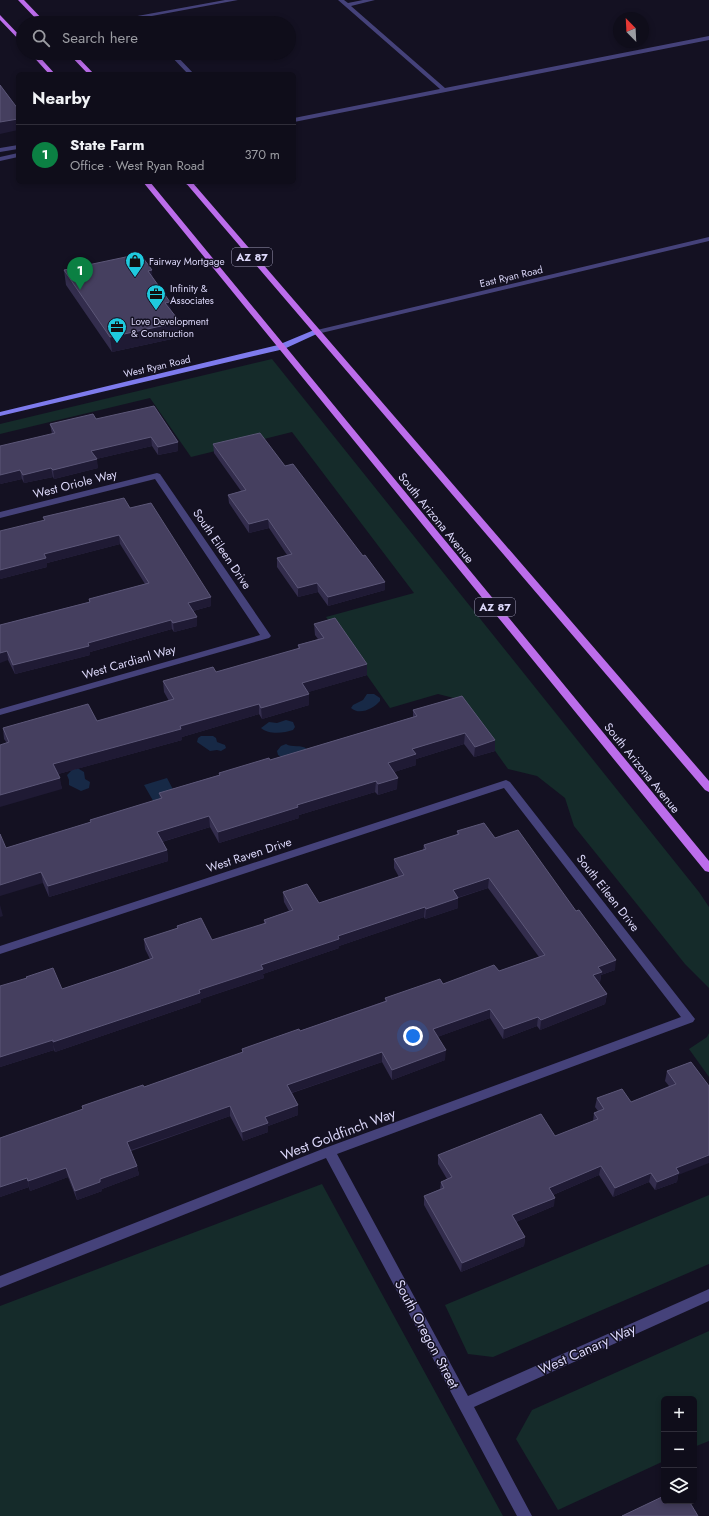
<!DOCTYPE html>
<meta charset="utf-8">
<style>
body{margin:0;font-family:Jost,sans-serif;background:#1d1b27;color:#f1f3f6}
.controls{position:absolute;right:12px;bottom:12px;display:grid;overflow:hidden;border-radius:6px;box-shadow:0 2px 6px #0003}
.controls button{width:36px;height:36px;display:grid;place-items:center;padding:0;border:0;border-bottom:1px solid #2f2d39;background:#0f0d1a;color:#f1f3f6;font:20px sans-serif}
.compass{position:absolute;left:613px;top:12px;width:36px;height:36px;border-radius:50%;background:#0f0d1a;box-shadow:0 2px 6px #0003;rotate:336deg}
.you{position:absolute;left:413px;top:1036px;width:14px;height:14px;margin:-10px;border:3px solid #fff;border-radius:50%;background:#1a73e8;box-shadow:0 0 0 6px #1a73e833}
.badge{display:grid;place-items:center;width:26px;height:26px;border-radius:50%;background:#0b8043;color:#fff;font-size:13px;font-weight:700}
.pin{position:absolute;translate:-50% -33px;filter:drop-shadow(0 1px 2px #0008)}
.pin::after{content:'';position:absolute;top:21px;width:14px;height:12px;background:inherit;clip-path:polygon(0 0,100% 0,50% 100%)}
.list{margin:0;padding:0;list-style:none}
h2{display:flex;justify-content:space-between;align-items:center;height:52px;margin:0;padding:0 16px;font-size:17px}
h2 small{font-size:13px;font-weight:400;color:#9b9ca2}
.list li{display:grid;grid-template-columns:26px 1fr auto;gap:12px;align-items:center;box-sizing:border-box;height:60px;padding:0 16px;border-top:1px solid #2f2d39}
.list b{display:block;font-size:15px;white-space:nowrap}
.list p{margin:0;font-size:13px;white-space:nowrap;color:#9b9ca2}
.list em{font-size:13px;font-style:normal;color:#9b9ca2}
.icon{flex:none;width:22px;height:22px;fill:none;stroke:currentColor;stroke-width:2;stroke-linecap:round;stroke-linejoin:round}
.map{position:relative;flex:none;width:709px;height:1516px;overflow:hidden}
.search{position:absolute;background:#0f0d1a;box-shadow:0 2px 6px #0003;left:16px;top:16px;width:280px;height:44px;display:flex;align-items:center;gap:10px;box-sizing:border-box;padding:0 14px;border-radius:22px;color:#9b9ca2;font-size:15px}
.panel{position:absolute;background:#0f0d1a;box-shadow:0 2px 6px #0003;left:16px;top:72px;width:280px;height:112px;border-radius:6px}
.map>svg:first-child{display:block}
</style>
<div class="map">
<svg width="709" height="1516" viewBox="0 0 709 1516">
<rect width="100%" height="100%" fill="#141122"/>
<!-- green -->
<path fill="#152b2a" d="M272,359L699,892L709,907V988L685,964L574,826L565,798L537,776L508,769L458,699L438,694L390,708L326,617L414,593L292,432L191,457L150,398L0,434V424Z
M709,1033V1077L689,1049L707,1037Z
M322,1184L503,1516H0V1306Z
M709,1195V1264L493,1357L468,1354L445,1305Z
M709,1331V1441L694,1447V1399H664V1461L558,1510L516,1439L532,1410Z"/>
<!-- water -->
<path fill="#172946" d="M367,694H374L380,698V701C374,708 360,716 351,708L353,705L363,700Z
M286,720L293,722L295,727L293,730C284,733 269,735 261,728L269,722L277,723Z
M201,736H213L216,738L217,742L225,745L226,748L221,751L217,750L210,751L197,742L198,738Z
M286,744C292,748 301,744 307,749L283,758L278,755L277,751L281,746Z
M73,769H79L84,772L85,779L90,782L89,788L81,791L69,785V780L67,775Z
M167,778L177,797L155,804L144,785Z"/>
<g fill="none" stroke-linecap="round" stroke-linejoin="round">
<!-- lane -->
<path fill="#45427a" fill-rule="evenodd" d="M225,0H238L141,18L143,23H139L136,19L112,23H99Z
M338,0H344L348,3L363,0H375L351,6L445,88L709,36V40L294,122V118L440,89Z
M168,53H174L194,74H188Z
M189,182H202L199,184L187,185L186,184Z"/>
<!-- street -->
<path fill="#45427a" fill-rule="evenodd" d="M18,145V149L0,152V148Z
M18,153V157L0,161V157Z
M709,237V241L317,334L313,332L317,330Z
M157,473L160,474L271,636L269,638L0,715V709L260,635L155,479L0,518V512Z
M506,780L510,782L695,1019L693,1022L337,1154L468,1396L709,1289V1301L474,1407L532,1516H517L326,1158L0,1288V1276L325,1148L681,1017L504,788L0,954V946Z"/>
<!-- secondary -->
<path fill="#7e7bed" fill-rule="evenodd" d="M314,330H317L321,332L284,349L0,416V412L278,345Z"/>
<!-- primary -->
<path fill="#bc6deb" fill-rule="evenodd" d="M18,0H24L46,23H40Z
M0,15L23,39V44L0,20Z
M30,53H36L55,74H49Z
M68,53H74L94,74H88Z
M143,182H150L709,861V872L705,871Z
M185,182H192L709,781V792L705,790Z"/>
</g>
<!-- wall -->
<path fill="#332d4d" d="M64,270L153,278L171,310L181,337L112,352L66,285Z
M96,419L178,442V451L158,455L152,446L96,459L98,468L54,479L53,477L24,483L22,479L0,484L52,434L50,424Z
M213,444L285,466L385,582V590L328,606L318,592L298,597L277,567V558L287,555L269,528L249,533L229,503L228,495L241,491L214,453Z
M130,508L211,597V606L193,611L197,626L174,632L172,629L90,652V655L15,674L8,660L0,625L89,602V599L145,584L120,544L47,563V567L0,579L44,520L43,517Z
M314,624L367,664V675L308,692L309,705L262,719L259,714L182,737V740L58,774L62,789L7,743L4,739L3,728L97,721L169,701L164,692L163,681L216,672L298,649V645L318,639L315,635Z
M462,696L495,751L474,757L464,744L416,759V765L394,772L397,789L378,795L375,792L299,815V818L219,843L210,827L162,842L167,850L168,861L49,897L43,883L6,848L91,822L90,820L160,799L159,793L219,775V773L270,760L413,717V710Z
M457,831L495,838L615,970L601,975L600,982L599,983L607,994L605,1004L540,1030L537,1026L503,1039L490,1018L437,1037L445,1060L392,1080L382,1062L292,1093L298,1105V1115L268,1126V1132L243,1141L230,1116L131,1151L137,1166L139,1175L102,1189V1191L77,1200L68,1177L30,1191L29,1187L0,1197V1138L83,1110L82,1106L144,1087L242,1053V1049L300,1031L385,1001V998L499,971L539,957L488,888L458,898V908L425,919L424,917L339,946V948L263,974L264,978L201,999V1002L55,1052L54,1050L0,1067V986L62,989L122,969L150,959L145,949L144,939L177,929V926L212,940L264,924V920L289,911L284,902L283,892L319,903L399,877L394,868V859L423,850L424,845L457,835Z
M691,1062L678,1175L677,1182L655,1190L649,1182L613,1197L599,1175L553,1195L554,1206L516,1222L525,1237L524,1246L461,1272L424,1205V1196L440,1189L441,1182L447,1179L438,1164V1155L555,1136L593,1122L594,1113L598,1111L595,1107L597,1098L631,1102L669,1086L665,1081L667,1071Z"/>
<!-- shaded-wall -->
<path fill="#1f1a34" d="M18,119V130L0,134V122Z
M152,270L153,285L148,271Z
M170,302L172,317L165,303Z
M180,322L181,337L112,352L110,337Z
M151,437L152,446L92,460L91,451Z
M178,442V451L158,455V447Z
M97,459L98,468L54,479L53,470Z
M51,468L53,477L24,483L23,475Z
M20,470L22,479L0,484V475Z
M268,519L269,528L249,533V524Z
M119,535L120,544L47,563V567L0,579V570L44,554Z
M385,582V590L328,606V597Z
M317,583L318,592L298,597V588Z
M211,597V606L189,612L188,603Z
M197,617V626L174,632L173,623Z
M171,620L172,629L90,652V655L15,674L13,665L88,643Z
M7,651L8,660L0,663V653Z
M367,664V675L302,694V683Z
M309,694V705L262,719L261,708Z
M259,704V714L182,737V740L55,775L53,764Z
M465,733L464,744L416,759V765L388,774V763L412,749Z
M495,740V751L474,757L475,747Z
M60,778L62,789L0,807V795Z
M398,778L397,789L378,795V784Z
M376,781L375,792L299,815V818L219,843L218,832L297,805Z
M209,816L210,827L158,843L157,832Z
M167,850L168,861L49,897L48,886Z
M41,872L43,883L0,896V885Z
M489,878L488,888L453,899V890Z
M458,898V908L425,919L426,909Z
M0,905L3,916L0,917Z
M425,907L424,917L339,946V948L263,974L264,978L201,999V1002L55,1052L53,1042L199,990L261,965L338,936Z
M616,960L615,970L601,975L600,982L592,985L593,975L598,967Z
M607,994L605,1004L540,1030L541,1020Z
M490,1009V1018L432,1039L433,1029Z
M538,1017L537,1026L503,1039L504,1029Z
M53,1040L54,1050L0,1067V1057Z
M446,1050L445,1060L392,1080V1070Z
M382,1052V1062L288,1094L287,1085Z
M298,1105V1115L268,1126V1132L243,1141L242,1132L265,1117Z
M230,1106V1116L128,1151L127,1142Z
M709,1155V1163L678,1175L677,1182L655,1190L657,1182L676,1168Z
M137,1166L139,1175L102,1189V1191L77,1200L75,1191L100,1179Z
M601,1166L599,1175L548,1197L549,1188Z
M66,1168L68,1177L30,1191L28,1181Z
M651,1173L649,1182L613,1197L615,1188Z
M27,1178L29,1187L0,1197V1187Z
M555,1198L554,1206L511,1224L512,1215Z
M525,1237L524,1246L461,1272L462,1263Z"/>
<!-- building -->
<path fill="#453f5f" stroke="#5c5778" d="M0,85L18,109V119L0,122Z
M140,254L152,270L148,271L170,302L165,303L180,322L110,337L64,270Z
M154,406L178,442L158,447L151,437L91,451L97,459L53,470L51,468L23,475L20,470L0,475V446L55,433L50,424L93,414L96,419Z
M260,433L285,466L293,464L363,556L365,555L385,582L328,597L317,583L298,588L277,558L292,554L268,519L249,524L228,495L246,490L213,444Z
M124,498L130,508L151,503L211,597L188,603L197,617L173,623L171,620L88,643L89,646L13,665L7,651L0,653V625L90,602L89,599L149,583L119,535L44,554L46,558L0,570V531L45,520L43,517Z
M335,618L367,664L302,683L309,694L261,708L259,704L180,726L181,729L53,764L60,778L0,795V745L9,742L3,728L88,704L97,721L174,699L163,681L213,667L216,672L300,648L298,645L324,638L314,624Z
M462,696L495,740L475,747L465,733L412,749L416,754L388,763L398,778L378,784L376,781L297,805L298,807L218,832L209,816L157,832L167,850L48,886L41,872L0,885V834L6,848L91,822L90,820L162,798L159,793L220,775L219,773L269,758L270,760L417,716L413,710Z
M484,823L495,838L518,830L576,911L579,910L616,960L598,967L602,972L593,975L607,994L541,1020L538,1017L504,1029L490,1009L433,1029L446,1050L392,1070L382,1052L287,1085L298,1105L265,1117L268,1123L242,1132L230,1106L127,1142L137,1166L100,1179V1182L75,1191L66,1168L28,1181L27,1178L0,1187V1138L83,1109L82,1106L143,1085L144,1087L243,1052L242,1049L299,1029L300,1031L387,1001L385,998L440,979L443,984L494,965L499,971L545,955L489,878L453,890L458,898L426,909L425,907L338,936L339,939L261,965L263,969L199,990L200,993L53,1042V1040L0,1057V986L27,978L26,977L53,968L62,989L122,969L153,958L144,939L178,928L177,926L201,918L212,940L266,923L264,920L293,910L283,892L307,884L319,903L404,875L394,859L426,849L424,845L459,834L457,831Z
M691,1062L709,1086V1155L676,1168L679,1173L657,1182L651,1173L615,1188L601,1166L549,1188L555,1198L512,1215L525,1237L462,1263L424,1196L444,1188L441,1182L452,1177L438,1155L541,1114L555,1136L598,1119L594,1113L604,1109L597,1098L622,1089L631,1102L676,1084L667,1071Z
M664,1496V1501H689L698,1516H622Z"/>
<!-- icons -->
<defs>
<g id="shop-pin" transform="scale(1)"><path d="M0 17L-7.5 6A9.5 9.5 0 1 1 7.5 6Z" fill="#1fcade" stroke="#141122"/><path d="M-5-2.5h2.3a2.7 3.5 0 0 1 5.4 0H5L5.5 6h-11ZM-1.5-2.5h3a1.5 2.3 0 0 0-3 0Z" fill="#111"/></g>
<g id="office-pin" transform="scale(1)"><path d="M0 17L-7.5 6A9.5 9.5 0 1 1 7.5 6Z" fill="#1fcade" stroke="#141122"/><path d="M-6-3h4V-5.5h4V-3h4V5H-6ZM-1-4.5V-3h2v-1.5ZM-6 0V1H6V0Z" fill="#111"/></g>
</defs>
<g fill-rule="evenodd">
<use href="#shop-pin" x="135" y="261"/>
<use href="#office-pin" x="156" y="294"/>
<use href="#office-pin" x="117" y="327"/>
</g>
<g text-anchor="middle" stroke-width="3" stroke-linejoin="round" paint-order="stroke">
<!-- far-poi labels -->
<g font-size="10" fill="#dbd7f9" stroke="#141122" text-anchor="start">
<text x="149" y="265">Fairway Mortgage</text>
<text x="170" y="292">Infinity &amp;<tspan x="170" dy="12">Associates</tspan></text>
<text x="131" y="325">Love Development<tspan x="131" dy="12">&amp; Construction</tspan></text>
</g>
<!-- far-street labels -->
<g font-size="10" fill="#dbd7f9" stroke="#141122">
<text transform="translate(511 276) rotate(-13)" y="4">East Ryan Road</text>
<text transform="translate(157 366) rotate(-13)" y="4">West Ryan Road</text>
</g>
<!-- shield labels -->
<g fill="#141122" stroke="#9f9cb8" stroke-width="1">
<rect x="232" y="248" width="40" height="18" rx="3"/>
<rect x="475" y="598" width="40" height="18" rx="3"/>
</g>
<g font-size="11" font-weight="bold" fill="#dbd7f9">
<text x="252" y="261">AZ 87</text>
<text x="495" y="611">AZ 87</text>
</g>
<!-- street labels -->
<g font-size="12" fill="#dbd7f9" stroke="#141122">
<text transform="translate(75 484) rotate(-14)" y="4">West Oriole Way</text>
<text transform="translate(436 518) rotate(51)" y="4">South Arizona Avenue</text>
<text transform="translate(222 549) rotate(56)" y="4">South Eileen Drive</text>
<text transform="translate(129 662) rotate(-16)" y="4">West Cardianl Way</text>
<text transform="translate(642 768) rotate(51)" y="4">South Arizona Avenue</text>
<text transform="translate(249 855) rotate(-18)" y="4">West Raven Drive</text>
<text transform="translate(608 893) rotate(52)" y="4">South Eileen Drive</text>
</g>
<!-- near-street labels -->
<g font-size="14" fill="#dbd7f9" stroke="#141122">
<text transform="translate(338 1134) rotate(-21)" y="5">West Goldfinch Way</text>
<text transform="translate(427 1334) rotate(62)" y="5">South Oregon Street</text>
<text transform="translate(587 1349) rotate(-24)" y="5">West Canary Way</text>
</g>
</g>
</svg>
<div class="controls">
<button>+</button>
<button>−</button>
<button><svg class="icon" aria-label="layers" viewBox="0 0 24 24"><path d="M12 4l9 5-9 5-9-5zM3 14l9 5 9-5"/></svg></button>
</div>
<svg class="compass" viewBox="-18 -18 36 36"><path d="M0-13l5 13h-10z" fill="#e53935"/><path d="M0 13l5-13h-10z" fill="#9b9ca2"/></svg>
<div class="you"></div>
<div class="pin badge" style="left:80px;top:290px">1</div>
<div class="search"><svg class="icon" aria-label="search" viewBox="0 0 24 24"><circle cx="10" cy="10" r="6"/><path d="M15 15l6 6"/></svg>Search here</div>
<section class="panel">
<h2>Nearby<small></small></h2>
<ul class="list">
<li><span class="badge">1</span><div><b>State Farm</b><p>Office · West Ryan Road</p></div><em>370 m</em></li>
</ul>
</section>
</div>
